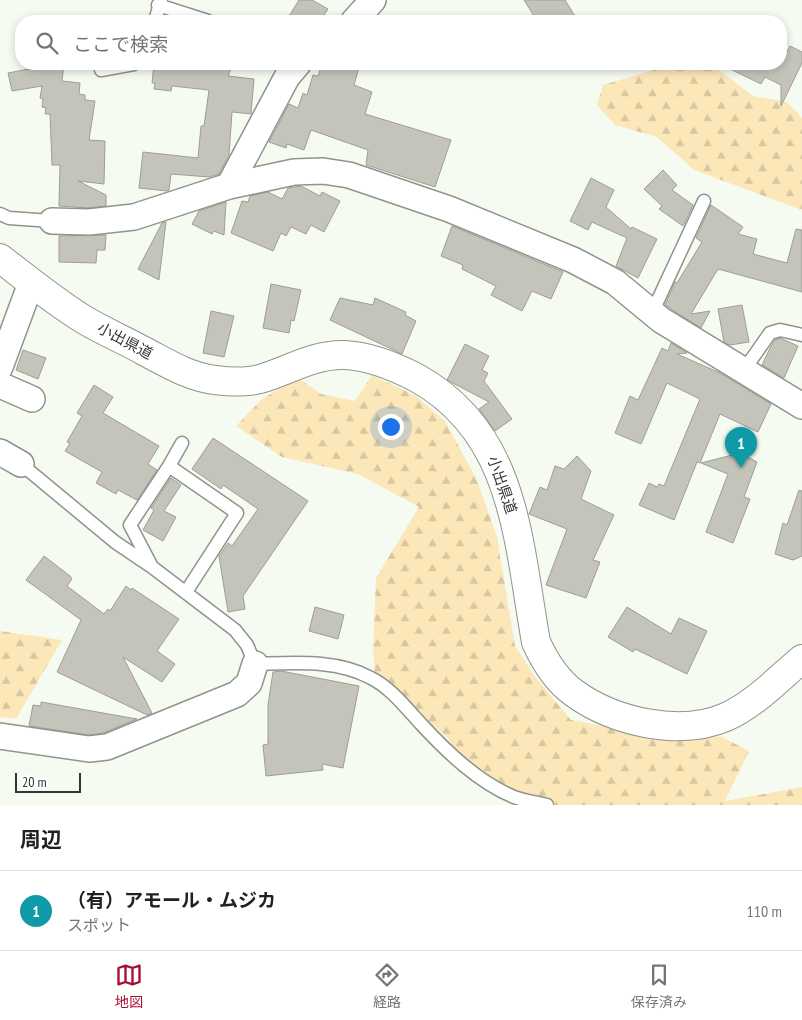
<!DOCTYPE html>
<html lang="ja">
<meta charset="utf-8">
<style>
body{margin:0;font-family:"PT Sans Narrow","Noto Sans JP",sans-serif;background:#f6f6f6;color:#202124}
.scale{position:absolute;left:15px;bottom:12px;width:66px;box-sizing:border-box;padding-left:5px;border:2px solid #343632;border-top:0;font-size:14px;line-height:18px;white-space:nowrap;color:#343632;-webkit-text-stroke:4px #fff;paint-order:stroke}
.you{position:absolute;left:390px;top:426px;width:18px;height:18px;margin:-12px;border:4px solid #fff;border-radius:50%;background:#1a73e8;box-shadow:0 0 0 8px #1a73e833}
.badge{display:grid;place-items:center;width:32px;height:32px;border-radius:50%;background:#a70d33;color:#fff;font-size:16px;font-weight:700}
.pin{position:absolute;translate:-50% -41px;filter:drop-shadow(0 1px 2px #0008)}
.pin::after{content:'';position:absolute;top:26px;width:18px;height:15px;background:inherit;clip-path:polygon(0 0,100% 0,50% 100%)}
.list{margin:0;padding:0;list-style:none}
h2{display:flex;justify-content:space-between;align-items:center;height:65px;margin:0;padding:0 20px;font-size:21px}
h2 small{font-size:16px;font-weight:400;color:#757577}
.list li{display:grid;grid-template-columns:32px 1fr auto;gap:15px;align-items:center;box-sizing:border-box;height:80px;padding:0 20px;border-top:1px solid #e0e0e0}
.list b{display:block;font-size:19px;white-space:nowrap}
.list p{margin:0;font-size:16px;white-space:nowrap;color:#757577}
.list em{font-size:16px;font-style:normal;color:#757577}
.icon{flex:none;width:28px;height:28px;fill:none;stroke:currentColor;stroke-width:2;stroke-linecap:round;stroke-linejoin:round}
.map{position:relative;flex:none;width:802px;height:805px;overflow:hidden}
.search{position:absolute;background:#fff;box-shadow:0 2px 8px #0003;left:15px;right:15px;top:15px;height:55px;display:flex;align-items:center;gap:12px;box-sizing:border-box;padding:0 18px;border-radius:20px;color:#757577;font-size:19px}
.sheet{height:145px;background:#fff}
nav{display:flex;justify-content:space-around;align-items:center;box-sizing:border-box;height:70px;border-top:1px solid #e0e0e0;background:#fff;font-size:14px;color:#757577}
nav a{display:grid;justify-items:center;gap:2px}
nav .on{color:#a70d33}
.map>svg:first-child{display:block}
</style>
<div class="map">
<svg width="802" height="805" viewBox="0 0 802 805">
<defs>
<pattern id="forest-firs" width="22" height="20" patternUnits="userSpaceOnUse" patternTransform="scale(1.25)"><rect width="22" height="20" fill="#fce7b9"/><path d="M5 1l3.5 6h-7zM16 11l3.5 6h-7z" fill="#d9c7a0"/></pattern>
</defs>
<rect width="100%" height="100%" fill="#f6fbf2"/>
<!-- forest -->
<path fill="url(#forest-firs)" d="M674,64H711L753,96L787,102L802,118V210L694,170L657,137L615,125L597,105L603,85Z
M372,375L416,396L445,421L477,480L497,537L515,646L536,678L571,720L620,729L722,737L749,751L725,801L802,787V805H544L538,795L480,785L447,737L375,678L373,648L376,578L419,507L358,474L282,457L236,426L261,400L297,377L321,394L355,401Z
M0,631L62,640L16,719L0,717Z"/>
<!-- building -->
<path fill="#c4c4bb" stroke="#9d9e94" d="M299,0H312L328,9L320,21H286Z
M524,0H565L578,21H537Z
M790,46L802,52V63L781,106V85L765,77L761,84L720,64H781V49L787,52Z
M39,64H64L62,81L80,83L79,94L85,95V100L95,101L89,140L105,141L104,184L78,181L106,195V206L88,208L59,206L60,165H52L50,114H45L46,108L42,107L43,99L40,98L42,86L12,91L8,73L39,67Z
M154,64H233L228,76L254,79L251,114L232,112L229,155L219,174L209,177L171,174L169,190L167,191L139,188L143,152L198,158L201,126H204L209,90L172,86L171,91L154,89L155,83H152Z
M322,64H360L354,85L372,92L365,114L451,140L435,187L366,165L368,150L311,130L304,150L287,144L286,148L269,142L289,104L298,108L303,93L307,95L313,75L318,76Z
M663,170L677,185L672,190L693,205L683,226L659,209L662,206L644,189Z
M591,178L614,190L606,207L631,229L632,227L657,239L638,278L616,266L627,238L592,222L588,230L570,221Z
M301,186L320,196L322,192L340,201L324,232L311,225L306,234L291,227L286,236L281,233L273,251L231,233L242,201L248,202L250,196L268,192L282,199L288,188Z
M226,202L224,235L214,231L212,234L192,224L199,211Z
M711,205L743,227L738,234L757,239L753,254L787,263L796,229L802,230V292L718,269L691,314L710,311L701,328L665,305L675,282L677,283L702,242L696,238Z
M166,222L159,280L138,269L162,223Z
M452,226L563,272L551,299L532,291L522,311L491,295L496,286L462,269L463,265L441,256Z
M106,235L105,250H97L96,263L59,262V236Z
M271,284L301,290L294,321L291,320L289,333L263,328Z
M340,298L373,305L375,298L406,312L405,315L416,321L402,354L330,320Z
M742,305L749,342L730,345L724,342L718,309Z
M211,311L234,316L224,357L203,353Z
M780,338L798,346L784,378L762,365L770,348L775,340Z
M671,343L687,353L677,354L720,373L771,404L758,432L720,414L700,463L697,462L674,520L639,505L649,483L657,487L659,484L664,486L700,399L667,383L641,444L615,433L630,396L638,400L662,348L668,351Z
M465,344L489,356L482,370L488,373L484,381L512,419L495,431L479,409L489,402L447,380Z
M23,350L46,358L38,379L16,370Z
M94,385L113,397L103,413L159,446L148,464L157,470L137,500L118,490L116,494L96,483L102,472L65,451L70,443L67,442L82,416L77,413Z
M213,438L308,501L243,596L245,609L228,612L219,556L228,543L232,546L258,509L223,485L221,489L192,469Z
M740,453L757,462L744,497L750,499L733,543L706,532L728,474L701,463Z
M577,456L591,471L581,499L614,515L593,560L600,562L586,598L546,585L567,529L529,514L540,487L547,490L555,466L564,469Z
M171,478L181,485L164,511L176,517L163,541L143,530L154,510L151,508Z
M799,490L802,491V556L793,560L775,554L783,523L787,525Z
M44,556L70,576L72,579L67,586L104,614L108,609L110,611L126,586L131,590L132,588L179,619L157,651L175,664L162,682L123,657L152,713L147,715L57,672L81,620L26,580Z
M315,607L344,615L338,639L309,631Z
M627,607L671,634L679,618L707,631L687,674L635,649L633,652L608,637Z
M281,671L359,686L343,768L322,764L323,770L266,776L263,745L268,744V705L273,672Z
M41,702L137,719L103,733L89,735L29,726L33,705L41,706Z"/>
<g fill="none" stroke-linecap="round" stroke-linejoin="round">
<!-- service casing -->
<g stroke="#8f948c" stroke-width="15">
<path id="service" d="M158,5L208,21
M155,21L161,0
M101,70L134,64
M0,214L9,218L52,221
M652,313L704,201
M744,370L770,333L780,330L802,335
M182,443L169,466L237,513L186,592
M21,464L115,542L152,567L235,630L247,645L255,664C294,663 336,659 371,678C391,688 406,708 421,724C447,752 478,782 514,797C524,801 536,802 547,805
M151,565L130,525L169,466"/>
</g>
<!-- minor casing -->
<g stroke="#8f948c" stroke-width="28">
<path id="minor" d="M354,21L373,0
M229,186L294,172L323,171L349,175L449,209L573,260L615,282L661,320L802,406
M52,221L89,222L134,217L229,186L287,77L298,64
M0,367L31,283
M0,385L32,399
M0,452L21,464
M0,736L89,749L107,747L237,694L249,683L255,664"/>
</g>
<!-- secondary casing -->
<g stroke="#8f948c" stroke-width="30">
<path id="secondary" d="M0,258C27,279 54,301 83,319C103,331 124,340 144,351C167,363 189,377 215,380C230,382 245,383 260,379C288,371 314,354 344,355C370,356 394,366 417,378C516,433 518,542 536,642C545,662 556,680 574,693C614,722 680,737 726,717C754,705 779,678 802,659"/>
</g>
<!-- service -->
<use href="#service" stroke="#fff" stroke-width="12"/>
<!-- minor -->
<use href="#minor" stroke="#fff" stroke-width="25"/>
<!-- secondary -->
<use href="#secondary" stroke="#fff" stroke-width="28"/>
</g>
<g text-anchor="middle" stroke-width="4" stroke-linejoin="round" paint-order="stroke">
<!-- street labels -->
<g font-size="15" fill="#343632" stroke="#fff">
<text transform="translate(125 341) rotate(28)" y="5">小出県道</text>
<text transform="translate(502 485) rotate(71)" y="5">小出県道</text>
</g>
</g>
</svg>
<div class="scale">20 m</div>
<div class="you"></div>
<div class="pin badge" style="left:741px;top:468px;background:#0f9aa8">1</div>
<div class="search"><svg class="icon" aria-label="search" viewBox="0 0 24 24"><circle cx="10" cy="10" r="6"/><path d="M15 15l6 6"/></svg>ここで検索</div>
</div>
<section class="sheet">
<h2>周辺<small></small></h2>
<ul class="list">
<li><span class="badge" style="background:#0f9aa8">1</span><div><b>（有）アモール・ムジカ</b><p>スポット</p></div><em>110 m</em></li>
</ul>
</section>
<nav>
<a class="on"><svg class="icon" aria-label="map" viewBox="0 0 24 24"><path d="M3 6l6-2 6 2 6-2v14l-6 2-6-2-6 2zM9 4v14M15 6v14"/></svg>地図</a>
<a><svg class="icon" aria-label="directions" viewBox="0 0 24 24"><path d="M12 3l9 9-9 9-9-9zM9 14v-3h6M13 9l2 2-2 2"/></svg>経路</a>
<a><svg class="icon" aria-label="saved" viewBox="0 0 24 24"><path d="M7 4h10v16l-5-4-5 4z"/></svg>保存済み</a>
</nav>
